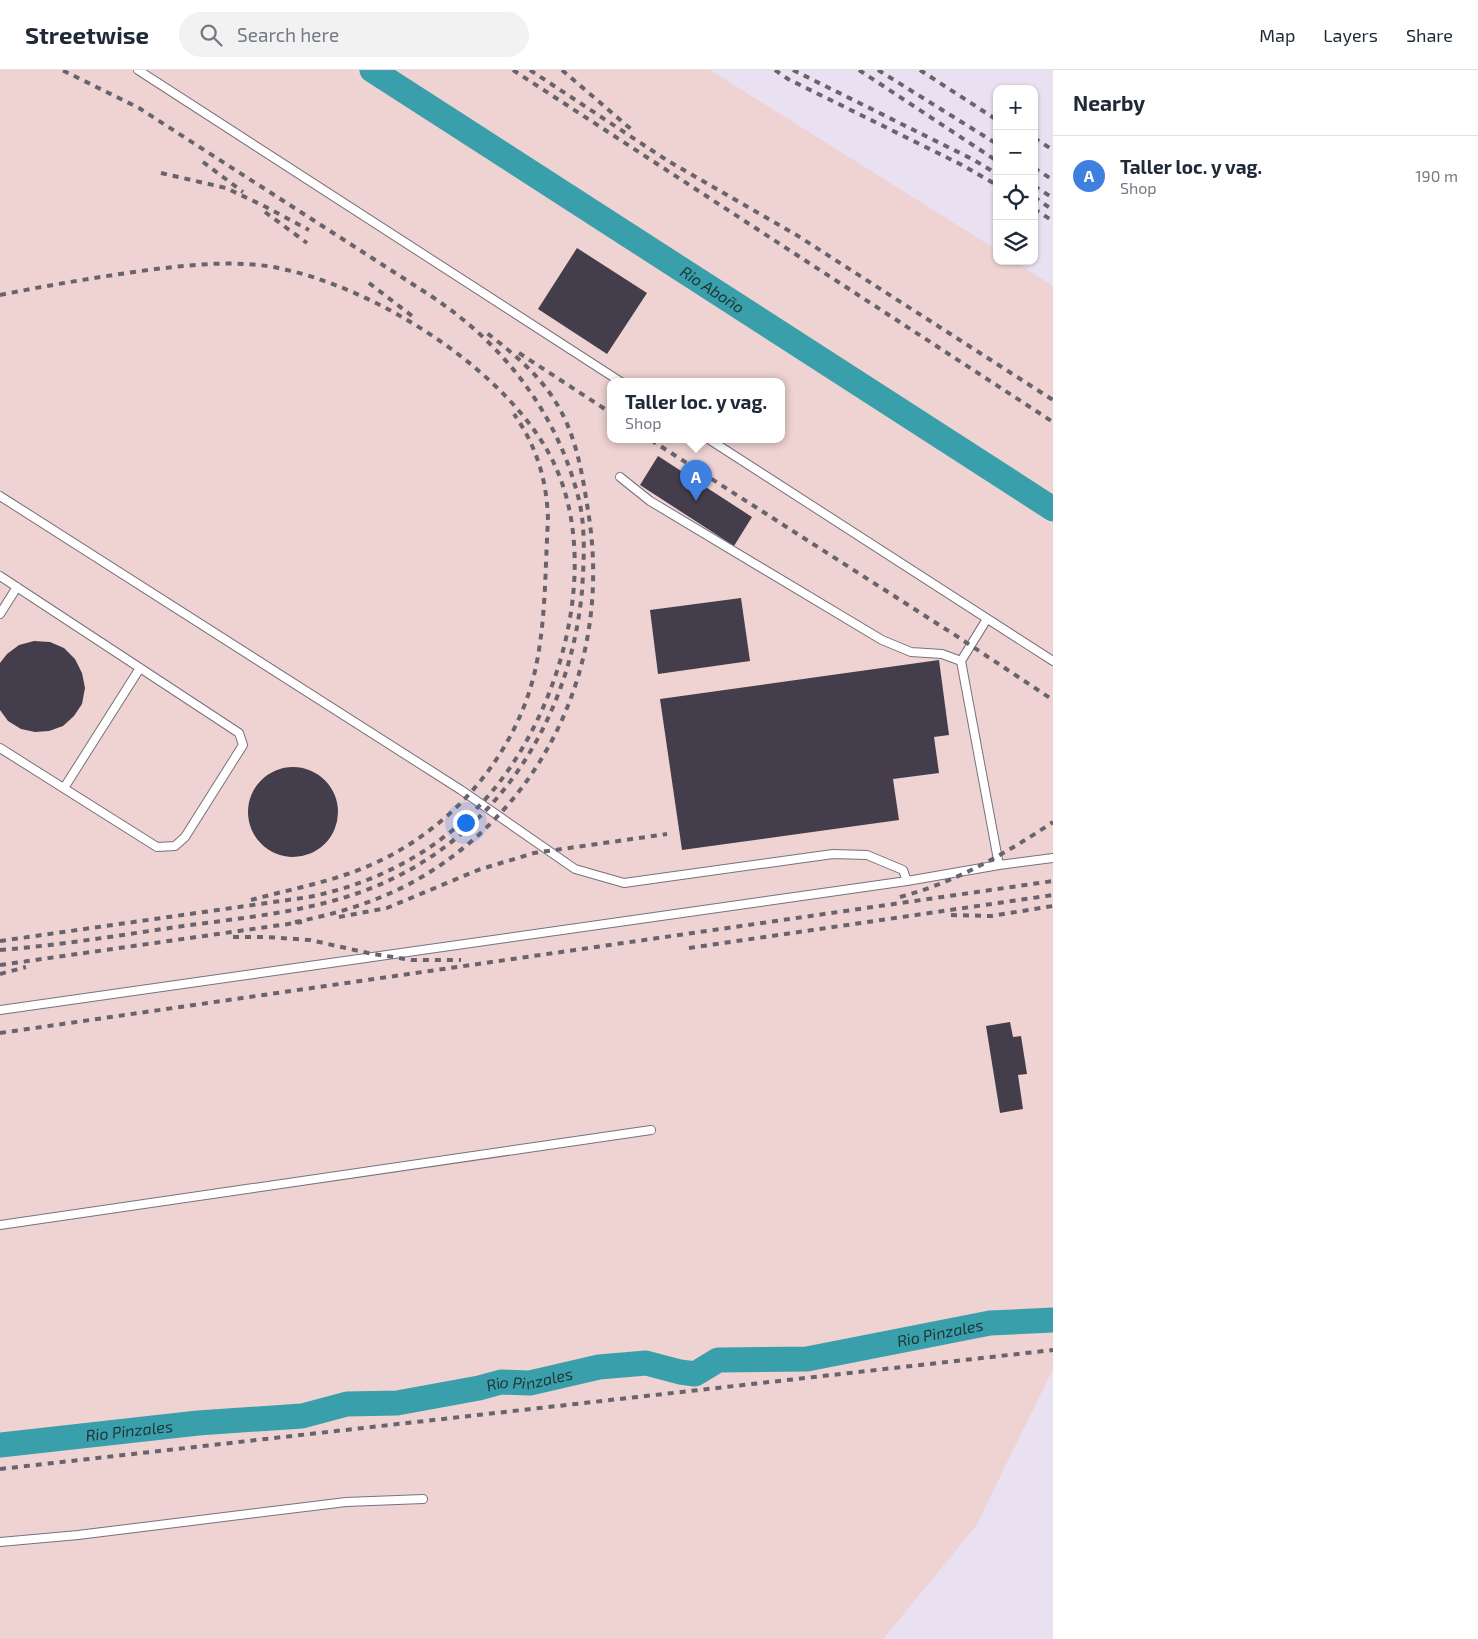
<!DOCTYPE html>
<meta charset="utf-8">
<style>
body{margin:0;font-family:"Exo 2",sans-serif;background:#f2f2f3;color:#1f2937}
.controls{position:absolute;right:15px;top:15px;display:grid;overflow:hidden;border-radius:10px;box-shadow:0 1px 4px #0004}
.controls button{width:45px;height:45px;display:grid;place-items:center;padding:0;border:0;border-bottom:1px solid #e0e1e3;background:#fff;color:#1f2937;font:25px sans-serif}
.you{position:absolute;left:465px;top:752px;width:18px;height:18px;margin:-12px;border:4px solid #fff;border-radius:50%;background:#1a73e8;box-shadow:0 0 0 8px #1a73e833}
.badge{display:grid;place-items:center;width:32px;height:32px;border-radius:50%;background:#111827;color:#fff;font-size:16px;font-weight:700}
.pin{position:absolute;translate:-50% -41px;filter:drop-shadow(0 1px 2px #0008)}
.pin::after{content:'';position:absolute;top:26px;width:18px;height:15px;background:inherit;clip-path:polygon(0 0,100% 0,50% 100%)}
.popup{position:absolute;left:607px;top:308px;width:178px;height:65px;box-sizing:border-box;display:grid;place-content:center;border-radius:10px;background:#fff;filter:drop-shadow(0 1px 4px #0005);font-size:16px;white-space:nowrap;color:#747a83}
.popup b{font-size:19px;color:#1f2937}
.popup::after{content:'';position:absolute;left:50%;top:100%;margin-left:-10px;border:10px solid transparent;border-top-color:#fff}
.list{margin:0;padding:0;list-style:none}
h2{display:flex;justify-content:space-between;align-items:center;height:65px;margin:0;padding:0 20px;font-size:21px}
h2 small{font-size:16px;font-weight:400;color:#747a83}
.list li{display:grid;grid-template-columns:32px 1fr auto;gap:15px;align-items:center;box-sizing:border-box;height:80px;padding:0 20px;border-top:1px solid #e0e1e3}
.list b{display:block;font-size:19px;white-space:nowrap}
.list p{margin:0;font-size:16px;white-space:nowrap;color:#747a83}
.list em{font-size:16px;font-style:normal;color:#747a83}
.icon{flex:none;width:28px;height:28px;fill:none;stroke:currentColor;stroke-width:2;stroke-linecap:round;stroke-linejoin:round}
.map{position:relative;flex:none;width:1053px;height:1569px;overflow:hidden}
header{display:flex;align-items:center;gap:30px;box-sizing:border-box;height:70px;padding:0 25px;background:#fff;border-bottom:1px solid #e0e1e3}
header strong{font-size:24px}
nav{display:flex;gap:28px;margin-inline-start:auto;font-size:18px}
.search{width:350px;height:45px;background:#f2f2f3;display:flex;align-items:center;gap:12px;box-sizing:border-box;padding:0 18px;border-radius:28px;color:#747a83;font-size:19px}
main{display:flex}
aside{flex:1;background:#fff}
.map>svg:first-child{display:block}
</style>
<header>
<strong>Streetwise</strong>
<div class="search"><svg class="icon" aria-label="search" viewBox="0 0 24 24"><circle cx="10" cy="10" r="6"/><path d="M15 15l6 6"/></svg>Search here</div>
<nav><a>Map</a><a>Layers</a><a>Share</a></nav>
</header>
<main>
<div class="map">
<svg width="1053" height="1569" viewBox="0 0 1053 1569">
<rect width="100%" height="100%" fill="#e9e0f1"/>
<!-- industrial -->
<path fill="#eed3d2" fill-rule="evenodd" d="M0,0H710L997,180V191H1014L1053,216V1299L976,1456L883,1569H0ZM611,312H781V370H611Z"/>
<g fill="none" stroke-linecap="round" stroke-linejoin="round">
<!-- river -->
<g stroke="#399fab" stroke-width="25">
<path id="s1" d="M372,0L1053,439"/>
<path id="s2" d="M0,1375L198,1353L302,1346L347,1334L397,1333L479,1318L501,1312L530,1313L599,1297L646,1293L680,1302L695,1304L718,1290L807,1289L990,1253L1053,1250"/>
</g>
</g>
<!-- building -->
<path fill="#443d4b" d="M577,178L647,223L607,284L538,239Z
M658,386L752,447L734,476L640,415Z
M741,528L750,591L658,604L650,540Z
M34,571L50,572L64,578L75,589L82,603L85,618L82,634L74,646L63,656L49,661L35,662L21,659L8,651L0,640V593L7,584L19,575Z
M939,590L949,665L934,667L939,703L893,709L899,750L682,780L660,629Z
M248 742a45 45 0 1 1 90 0a45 45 0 1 1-90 0Z
M1010,952L1013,967L1021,966L1027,1004L1018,1005L1023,1039L1000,1043L986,956Z"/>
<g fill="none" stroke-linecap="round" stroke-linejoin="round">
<!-- service casing -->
<g stroke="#79707f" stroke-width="10">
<path id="service" d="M138,0L621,312
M710,370L1053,591
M620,407L650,431L882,570L911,582L942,584L961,591
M0,426L461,720L575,799L624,813L833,784L867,785L903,800L907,811
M0,506L239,663L243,675L185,767L175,776L157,777L0,678
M0,544L17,517
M987,549L961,591L999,795
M64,718L140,598
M0,940L907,811L999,795L1053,788
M0,1155L651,1060
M0,1472L78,1465L346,1432L423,1429"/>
</g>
<!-- service -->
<use href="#service" stroke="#fff" stroke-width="8"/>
<!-- rail -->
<path stroke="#68636d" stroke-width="4" stroke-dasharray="6 6" stroke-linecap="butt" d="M513,0L1053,352
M530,0L668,91L798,166L1053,330
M562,0L632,60
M775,0L788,9L960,94L997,115
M793,0L974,90L997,104
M859,0L997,91
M878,0L997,74
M920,0L997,50
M1034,68L1053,80
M203,92L243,122
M1034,98L1053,110
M161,103L226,118L266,137L309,160
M1034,116L1053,128
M1034,127L1053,140
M1034,139L1053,151
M265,142L307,173
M369,213L416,249
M0,225C49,215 98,207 148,200C190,195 231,190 273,197C374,215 516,304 557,400C603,508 554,664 472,743C426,787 372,814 309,827L0,871
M519,283L611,343
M651,370L958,567L1053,630
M900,827C956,812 1005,784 1053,752
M251,830C287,820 326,813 361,799C445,766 514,691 535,601C546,552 545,500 548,450C547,411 537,377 514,344
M951,845L991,846L1053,836
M339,847L387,838L478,800L534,783L667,764
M295,852C342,843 389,828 430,802C551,725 610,587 589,447C583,408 577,365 555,331C537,302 509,280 483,260
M233,867H267L310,870L368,883L411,890H461
M689,878L1053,825
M0,880C61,875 122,865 183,856C256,846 333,840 400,805C507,750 571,640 582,521C584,490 586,456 578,426C556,341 502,272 428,224L139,38L62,0
M0,895L302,852
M0,904L26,897
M0,963L1053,811
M0,1399L1053,1280"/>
</g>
<g text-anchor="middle" stroke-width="5" stroke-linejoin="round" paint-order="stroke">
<!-- water labels -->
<g font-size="16" font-style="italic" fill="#1f3639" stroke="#f7edfe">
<text dy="6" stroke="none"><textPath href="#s1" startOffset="405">Rio Aboño</textPath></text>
<text dy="6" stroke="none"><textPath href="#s2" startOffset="955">Rio Pinzales</textPath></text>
<text dy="6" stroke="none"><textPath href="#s2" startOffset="535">Rio Pinzales</textPath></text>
<text dy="6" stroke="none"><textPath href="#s2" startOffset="130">Rio Pinzales</textPath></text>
</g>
</g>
</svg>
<div class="controls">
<button>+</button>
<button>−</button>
<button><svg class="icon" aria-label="locate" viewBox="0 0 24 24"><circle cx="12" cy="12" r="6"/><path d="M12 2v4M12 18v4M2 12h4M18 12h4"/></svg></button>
<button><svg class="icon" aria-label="layers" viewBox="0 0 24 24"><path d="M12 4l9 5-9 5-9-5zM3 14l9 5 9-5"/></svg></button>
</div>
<div class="you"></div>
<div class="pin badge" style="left:696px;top:431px;background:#3f7fe0">A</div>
<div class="popup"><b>Taller loc. y vag.</b>Shop</div>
</div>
<aside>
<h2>Nearby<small></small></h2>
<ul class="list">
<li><span class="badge" style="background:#3f7fe0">A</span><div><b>Taller loc. y vag.</b><p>Shop</p></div><em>190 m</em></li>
</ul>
</aside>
</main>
